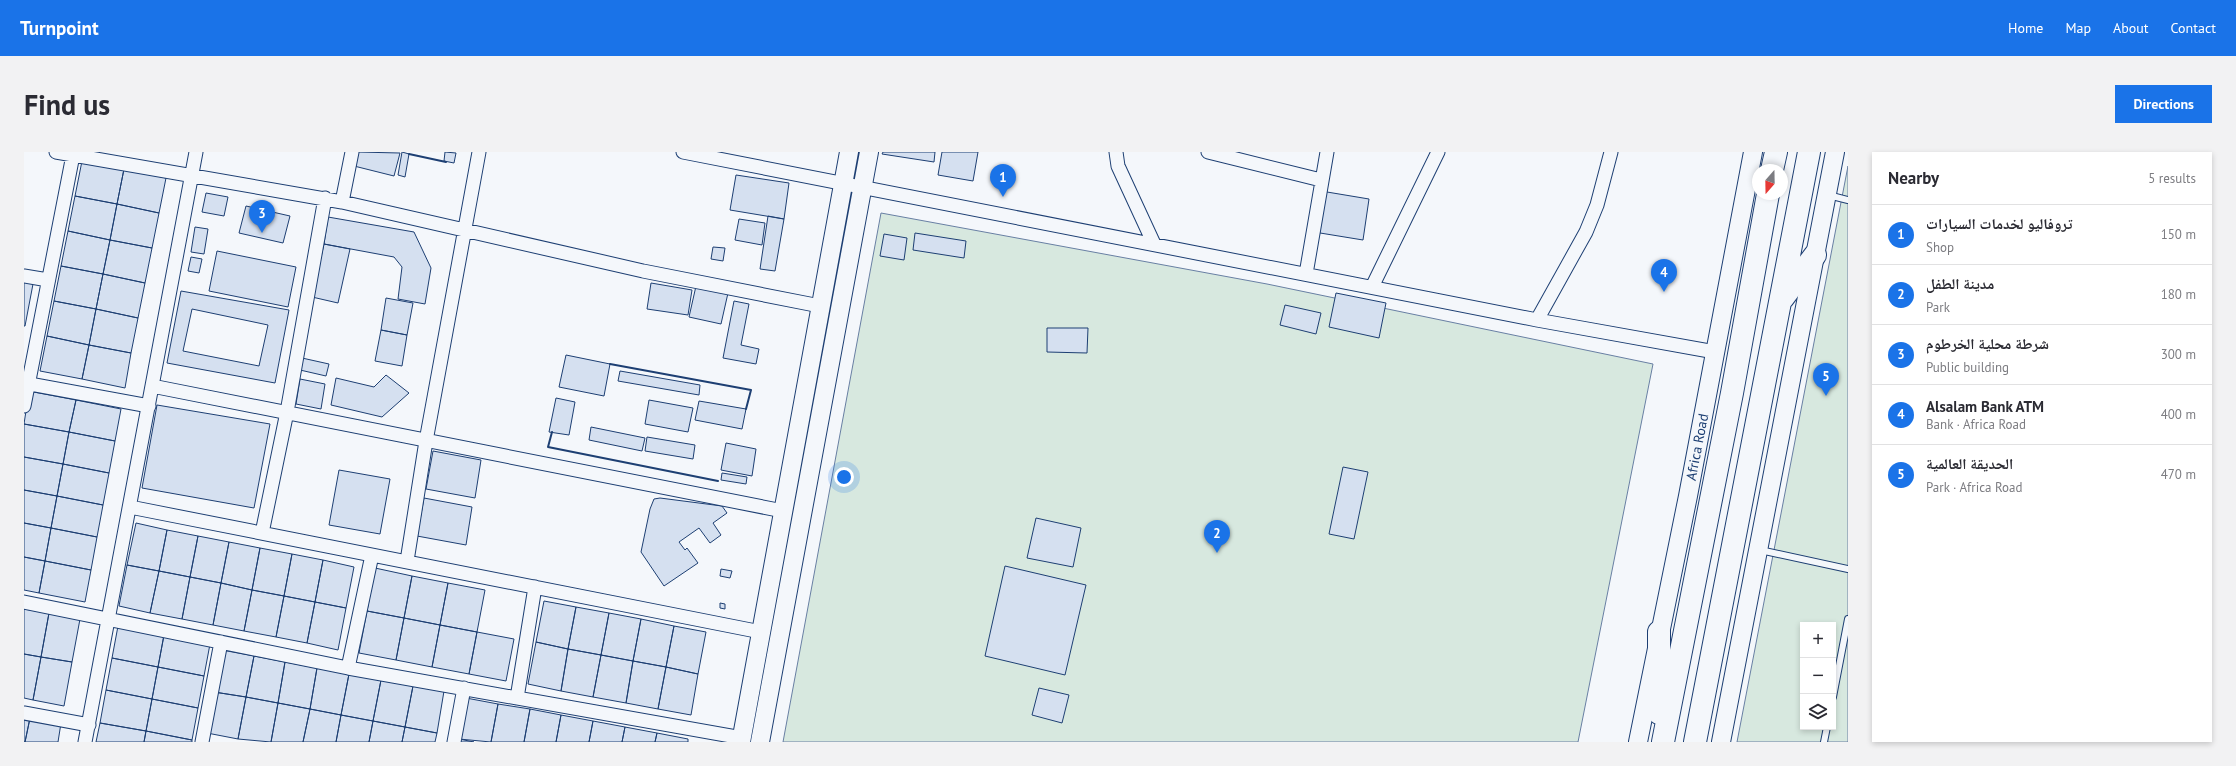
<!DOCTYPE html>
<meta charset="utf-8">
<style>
body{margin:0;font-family:"PT Sans","Noto Naskh Arabic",sans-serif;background:#f2f2f3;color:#2b2b33}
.controls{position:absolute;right:12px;bottom:12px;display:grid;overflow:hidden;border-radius:0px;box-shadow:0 2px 6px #0003}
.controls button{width:36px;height:36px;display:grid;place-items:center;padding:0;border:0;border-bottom:1px solid #e1e1e2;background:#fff;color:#2b2b33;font:20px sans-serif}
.compass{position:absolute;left:1728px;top:12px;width:36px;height:36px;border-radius:50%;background:#fff;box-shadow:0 2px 6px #0003;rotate:200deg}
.you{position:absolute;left:820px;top:325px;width:14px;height:14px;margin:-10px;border:3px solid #fff;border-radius:50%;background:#1a73e8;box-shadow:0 0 0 6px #1a73e833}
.badge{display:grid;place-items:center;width:26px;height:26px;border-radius:50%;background:#1a73e8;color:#fff;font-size:13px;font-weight:700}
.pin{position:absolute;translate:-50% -33px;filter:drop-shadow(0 1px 2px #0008)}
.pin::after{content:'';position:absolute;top:21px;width:14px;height:12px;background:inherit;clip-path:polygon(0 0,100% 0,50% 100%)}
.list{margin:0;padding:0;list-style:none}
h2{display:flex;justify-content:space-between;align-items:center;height:52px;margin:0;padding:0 16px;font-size:17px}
h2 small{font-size:13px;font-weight:400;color:#7c7c81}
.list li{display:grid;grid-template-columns:26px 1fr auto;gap:12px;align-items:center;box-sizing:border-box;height:60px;padding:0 16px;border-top:1px solid #e1e1e2}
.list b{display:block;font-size:15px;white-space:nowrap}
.list p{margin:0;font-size:13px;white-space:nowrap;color:#7c7c81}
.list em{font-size:13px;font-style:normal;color:#7c7c81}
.icon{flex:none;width:22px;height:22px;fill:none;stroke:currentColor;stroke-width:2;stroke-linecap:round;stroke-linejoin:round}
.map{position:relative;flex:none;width:1824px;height:590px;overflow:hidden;border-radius:0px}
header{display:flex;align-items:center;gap:24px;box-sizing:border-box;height:56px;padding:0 20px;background:#1a73e8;color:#fff}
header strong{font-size:19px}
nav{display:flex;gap:22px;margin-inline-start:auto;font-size:14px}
.intro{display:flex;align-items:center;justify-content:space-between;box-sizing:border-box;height:96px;padding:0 24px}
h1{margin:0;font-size:28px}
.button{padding:10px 18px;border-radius:0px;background:#1a73e8;color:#fff;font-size:14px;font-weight:700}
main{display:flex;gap:24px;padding:0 24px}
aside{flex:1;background:#fff;border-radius:0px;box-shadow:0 2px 6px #0003}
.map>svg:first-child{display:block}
</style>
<header>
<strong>Turnpoint</strong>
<nav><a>Home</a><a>Map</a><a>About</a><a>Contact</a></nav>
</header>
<div class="intro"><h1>Find us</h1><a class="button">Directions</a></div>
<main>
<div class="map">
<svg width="1824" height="590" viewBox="0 0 1824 590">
<rect width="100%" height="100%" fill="#f4f7fb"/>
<!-- green -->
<path fill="#d7e8df" stroke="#687fa3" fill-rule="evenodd" d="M1824,14V590H1713ZM1779,473H1809V575H1779Z
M857,61L1243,132L1629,212L1554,590H759Z"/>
<!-- building -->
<path fill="#d5e0f0" stroke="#1d3f73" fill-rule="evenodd" d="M333,0L376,1L370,24L330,14Z
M378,0L385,2L381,25L374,23Z
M421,0L432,1L430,11L420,9Z
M859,0H911L910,10L858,2Z
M918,0H954L949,29L914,23Z
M58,9L100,17L93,52L51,44Z
M100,17L142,26L135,61L93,52Z
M712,23L765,31L760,67L706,58Z
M1297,39L1345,47L1339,88L1290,80Z
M182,41L204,45L200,64L178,60Z
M51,44L93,52L86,88L44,79Z
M93,52L135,61L128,96L86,88Z
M222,54L266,64L259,91L215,81Z
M744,64L760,67L751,119L736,117Z
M304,65L390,80L407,116L401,152L374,147L378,115L370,105L300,92Z
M715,67L741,71L738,93L711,88Z
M171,75L184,77L180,102L167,100Z
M44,79L86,88L79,122L37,114Z
M891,81L942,89L940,106L889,98Z
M860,82L883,86L880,108L856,104Z
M86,88L128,96L121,131L79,122Z
M300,92L326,97L314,151L288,145Z
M689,95L701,96L699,109L687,107Z
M193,99L272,115L264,155L185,139Z
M167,105L178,107L175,121L164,119Z
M37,114L79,122L72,157L30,149Z
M79,122L121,131L114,166L72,157Z
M0,130L9,132L1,174H0Z
M627,131L668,138L664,163L623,157Z
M672,134L704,141L697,172L665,165Z
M157,139L265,158L251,231L143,211ZM168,157L244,173L235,214L159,199Z
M1312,141L1362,151L1355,186L1305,175Z
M362,146L389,151L383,183L357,178Z
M30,149L72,157L65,193L23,184Z
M710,149L725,152L717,193L735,197L732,212L699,206Z
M1261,153L1297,161L1292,182L1256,173Z
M72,157L114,166L107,201L65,193Z
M1023,176H1064L1063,201L1023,200Z
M357,178L383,183L378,214L351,209Z
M23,184L65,193L58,227L16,219Z
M65,193L107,201L101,236L58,227Z
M542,203L586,212L580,244L535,235Z
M278,206L305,212L302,224L276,218Z
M596,219L676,233L675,243L594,229Z
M362,223L385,241L358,265L307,253L312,226L350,235Z
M276,227L301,232L297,257L272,252Z
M5,239L52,248L45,280L0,272Z
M532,246L551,250L545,283L525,280Z
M52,248L97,257L91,289L45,280Z
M625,248L669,256L664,280L621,272Z
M675,249L722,257L718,277L671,268Z
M133,253L246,272L230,356L118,336Z
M0,272L45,280L39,312L0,305Z
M567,275L621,286L618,299L565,288Z
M45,280L91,289L85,321L39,312Z
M623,285L671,293L669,307L621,299Z
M702,291L732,297L728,324L697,318Z
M409,299L457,308L451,346L402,337Z
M0,305L39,312L33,344L0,338Z
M39,312L85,321L79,353L33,344Z
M1319,315L1344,320L1330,387L1305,382Z
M315,318L366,327L356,382L305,373Z
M698,321L723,325L722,332L697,328Z
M0,338L33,344L27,376L0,371Z
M33,344L79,353L73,385L27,376Z
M400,346L448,355L442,393L393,384Z
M636,346L698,354L703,361L689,371L697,383L686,391L675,376L655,390L661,398L663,396L674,411L640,434L617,400L626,357L630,347Z
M1012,366L1057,376L1049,415L1003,406Z
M0,371L27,376L21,409L0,405Z
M112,371L143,378L135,419L103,413Z
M27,376L73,385L67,418L21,409Z
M143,378L174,384L166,425L135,419Z
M174,384L205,390L197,431L166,425Z
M205,390L236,396L228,438L197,431Z
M236,396L268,402L260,444L228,438Z
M268,402L299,408L291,450L260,444Z
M0,405L21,409L15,441L0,438Z
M299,408L330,415L322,456L291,450Z
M21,409L67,418L61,450L15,441Z
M103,413L135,419L126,461L95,454Z
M981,414L1062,433L1041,523L961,504Z
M351,416L388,424L380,466L343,459Z
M697,417L708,419L706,426L696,424Z
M135,419L166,425L158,467L126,461Z
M388,424L424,431L416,473L380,466Z
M166,425L197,431L189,473L158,467Z
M197,431L228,438L220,479L189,473Z
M424,431L461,438L453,480L416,473Z
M228,438L260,444L252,485L220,479Z
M260,444L291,450L283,491L252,485Z
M520,449L552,455L544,497L512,490Z
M291,450L322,456L314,498L283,491Z
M696,451L701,452V457L696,456Z
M552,455L585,461L577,503L544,497Z
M0,457L25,461L17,505L0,502Z
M343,459L380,466L372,508L335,501Z
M25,461L56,467L48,510L17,505Z
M585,461L617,467L609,509L577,503Z
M380,466L416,473L408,515L372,508Z
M617,467L650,474L642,515L609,509Z
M416,473L453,480L445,522L408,515Z
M94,474L140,483L134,515L88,506Z
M650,474L682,480L674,522L642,515Z
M453,480L490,487L482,529L445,522Z
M140,483L186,492L180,524L134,515Z
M512,490L544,497L537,539L504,532Z
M544,497L577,503L569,545L537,539Z
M198,498L230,504L222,545L190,540Z
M0,502L17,505L9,548L0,546Z
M577,503L609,509L602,551L569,545Z
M230,504L261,510L254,551L222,545Z
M17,505L48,510L40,554L9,548Z
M88,506L134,515L128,547L82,538Z
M609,509L642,515L634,557L602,551Z
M261,510L293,516L286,557L254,551Z
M134,515L180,524L174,556L128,547Z
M642,515L674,522L667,563L634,557Z
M293,516L325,522L317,563L286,557Z
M325,522L357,528L349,569L317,563Z
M357,528L389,534L381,575L349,569Z
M389,534L420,539L413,581L381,575Z
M1015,536L1045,543L1038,571L1008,563Z
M82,538L128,547L122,579L76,571Z
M190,540L222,545L214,587L183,581Z
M222,545L254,551L247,590L214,587Z
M442,546L474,552L467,590L435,587Z
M128,547L174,556L168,588L122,579Z
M254,551L286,557L279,590H247Z
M474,552L506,557L500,590H467Z
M286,557L317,563L312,590H279Z
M506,557L537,563L532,590H500Z
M317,563L349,569L345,590H312Z
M537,563L569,569L565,590H532Z
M0,564L6,566L1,590H0Z
M6,566L37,571L34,590H1Z
M349,569L381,575L378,590H345Z
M569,569L601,575L598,590H565Z
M76,571L122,579L120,590H72Z
M381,575L413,581L411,590H378Z
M601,575L633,581L631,590H598Z
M122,579L168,588V590H120Z
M633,581L664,587V590H631Z
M435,587L450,590H434Z"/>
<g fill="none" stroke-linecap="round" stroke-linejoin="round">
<!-- lane casing -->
<g stroke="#1d3f73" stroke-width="8">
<path id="lane" d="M1804,43L1824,48
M1736,398L1824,417
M1809,545L1824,467
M1800,590L1803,575"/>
</g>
<!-- street casing -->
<g stroke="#1d3f73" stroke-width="15">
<path id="street" d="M32,0L318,50L619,119L796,154
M659,0L1513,168L1691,200
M1092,0L1094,14L1130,92
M1184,0L1297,28
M318,50L328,0
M1282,122L1303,0
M0,124L24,128
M1348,135L1414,0
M1513,168L1562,80L1573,53L1587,0
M0,231L125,254
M128,234L759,359
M0,254L49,3
M106,355L737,480
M238,381L263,260L301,46
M383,409L402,289L455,0
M0,450L324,516L718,586
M324,516L348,403
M493,546L511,435
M0,561L65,573
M61,590L172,0
M178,590L197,490
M430,590L440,536"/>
</g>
<!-- secondary casing -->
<g stroke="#1d3f73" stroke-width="20">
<path id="secondary" d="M717,590L825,0
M736,590L845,0
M1614,590L1664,344L1729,0
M1697,590L1811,0"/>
</g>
<!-- highway casing -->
<g stroke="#1d3f73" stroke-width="24">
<path id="highway" d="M1748,18L1752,0
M1759,146L1791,103
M1635,561V480
M1639,590L1708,241L1744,42
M1671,590L1785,0"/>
</g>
<!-- lane -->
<use href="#lane" stroke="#f4f7fb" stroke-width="6"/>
<!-- street -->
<use href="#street" stroke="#f4f7fb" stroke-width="13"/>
<!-- secondary -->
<use href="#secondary" stroke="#f4f7fb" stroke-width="18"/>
<!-- highway -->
<use href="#highway" stroke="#f4f7fb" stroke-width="22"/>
<!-- wall -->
<path stroke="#1d3f73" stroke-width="2" d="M385,2L422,10
M586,212L727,238L722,257
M528,280L524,295L694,329"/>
</g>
<g text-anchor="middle" stroke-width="3" stroke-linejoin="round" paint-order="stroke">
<!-- street labels -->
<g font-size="14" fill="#1d3f73" stroke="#f4f7fb">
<text transform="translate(1673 295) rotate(-79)" y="5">Africa Road</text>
</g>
</g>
</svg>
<div class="controls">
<button>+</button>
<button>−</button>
<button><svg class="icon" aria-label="layers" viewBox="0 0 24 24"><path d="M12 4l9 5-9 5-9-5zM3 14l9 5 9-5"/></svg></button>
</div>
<svg class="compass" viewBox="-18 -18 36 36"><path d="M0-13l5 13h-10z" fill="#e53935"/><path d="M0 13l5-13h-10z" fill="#7c7c81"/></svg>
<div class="you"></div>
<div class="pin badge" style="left:979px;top:45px">1</div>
<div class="pin badge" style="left:1193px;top:401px">2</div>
<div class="pin badge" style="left:238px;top:81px">3</div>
<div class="pin badge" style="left:1640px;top:140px">4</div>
<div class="pin badge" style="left:1802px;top:244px">5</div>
</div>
<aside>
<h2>Nearby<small>5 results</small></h2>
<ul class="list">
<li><span class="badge">1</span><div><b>تروفاليو لخدمات السيارات</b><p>Shop</p></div><em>150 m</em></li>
<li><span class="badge">2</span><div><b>مدينة الطفل</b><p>Park</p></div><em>180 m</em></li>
<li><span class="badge">3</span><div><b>شرطة محلية الخرطوم</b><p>Public building</p></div><em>300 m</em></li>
<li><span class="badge">4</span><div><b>Alsalam Bank ATM</b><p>Bank · Africa Road</p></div><em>400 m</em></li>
<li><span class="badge">5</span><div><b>الحديقة العالمية</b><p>Park · Africa Road</p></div><em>470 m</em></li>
</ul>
</aside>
</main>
